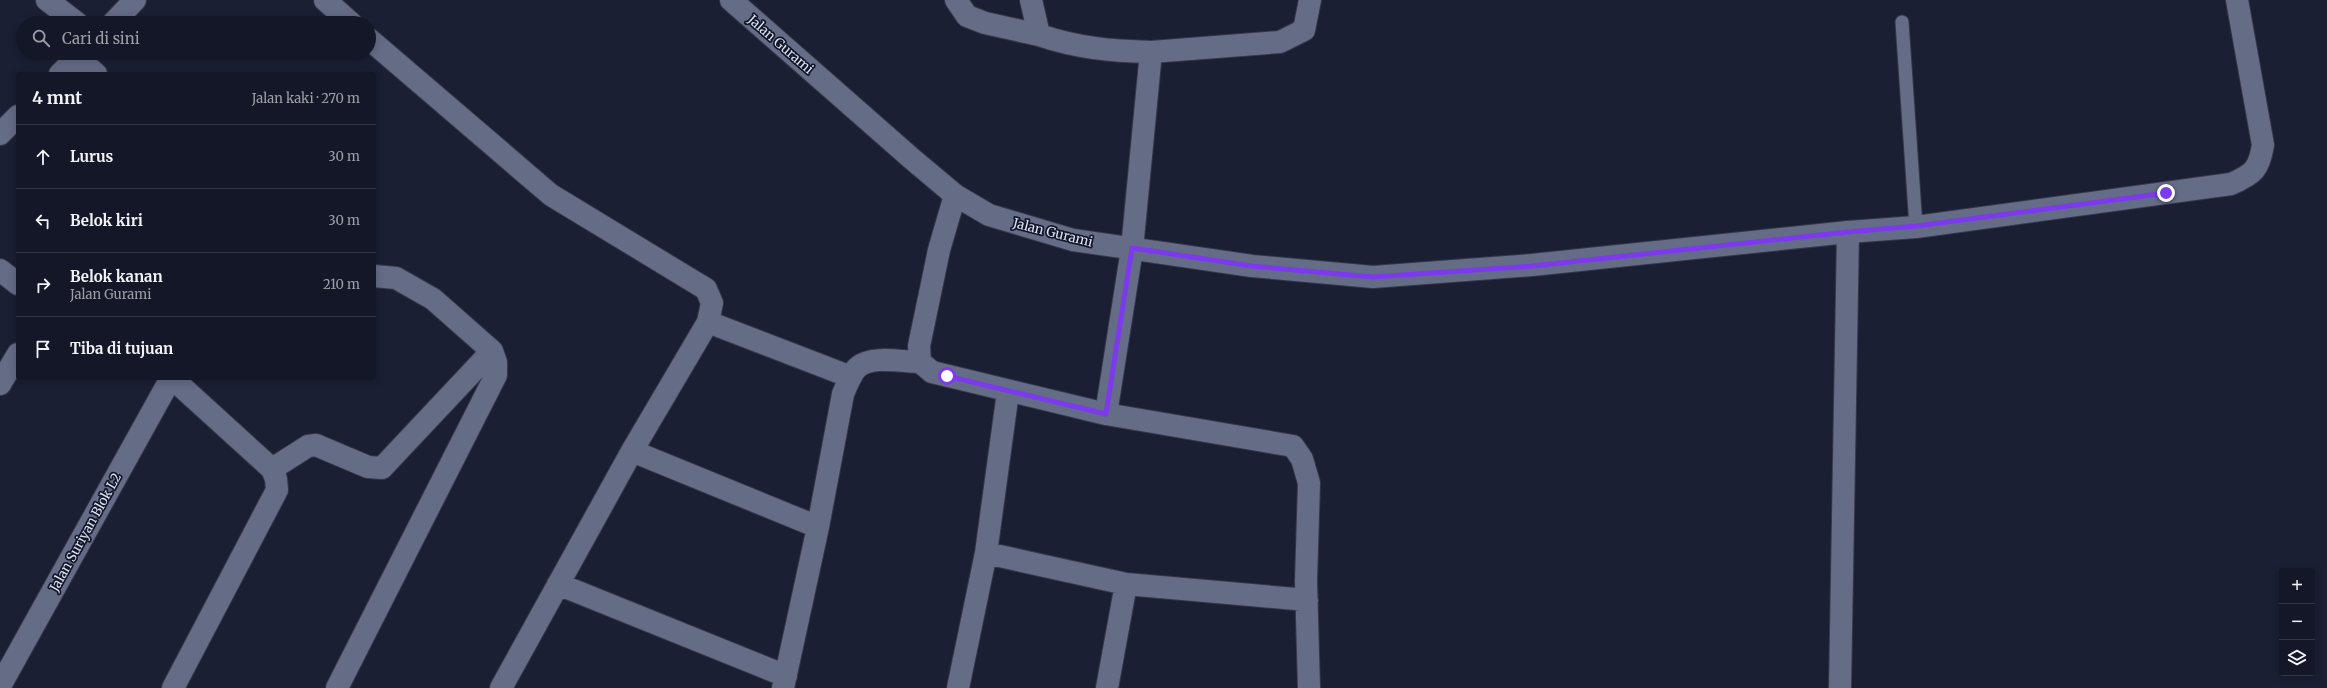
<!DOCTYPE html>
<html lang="id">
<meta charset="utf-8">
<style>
body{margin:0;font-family:Merriweather,serif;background:#1d202f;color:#f1f3f6}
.controls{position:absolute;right:12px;bottom:12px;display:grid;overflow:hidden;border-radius:4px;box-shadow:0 2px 10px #0003}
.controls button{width:36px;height:36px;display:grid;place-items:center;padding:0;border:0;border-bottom:1px solid #333644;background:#141727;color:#f1f3f6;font:20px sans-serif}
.stop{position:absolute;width:12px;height:12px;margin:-9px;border:3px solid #7c3aed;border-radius:50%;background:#fff}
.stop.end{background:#7c3aed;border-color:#fff;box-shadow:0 1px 4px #0008}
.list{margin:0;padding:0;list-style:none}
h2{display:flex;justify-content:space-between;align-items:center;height:52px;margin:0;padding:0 16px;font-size:17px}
h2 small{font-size:13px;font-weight:400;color:#9d9fa7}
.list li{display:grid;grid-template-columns:26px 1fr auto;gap:12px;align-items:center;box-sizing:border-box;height:64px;padding:0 16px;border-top:1px solid #333644}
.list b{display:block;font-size:15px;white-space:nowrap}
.list p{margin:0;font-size:13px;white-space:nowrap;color:#9d9fa7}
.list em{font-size:13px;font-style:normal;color:#9d9fa7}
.icon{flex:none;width:22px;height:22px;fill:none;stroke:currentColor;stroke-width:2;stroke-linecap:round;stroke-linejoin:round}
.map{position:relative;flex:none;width:2327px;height:688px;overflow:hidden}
.search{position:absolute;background:#141727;box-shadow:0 2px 10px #0003;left:16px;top:16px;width:360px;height:44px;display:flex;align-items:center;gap:10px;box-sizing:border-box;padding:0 14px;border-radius:22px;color:#9d9fa7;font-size:15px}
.panel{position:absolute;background:#141727;box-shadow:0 2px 10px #0003;left:16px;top:72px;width:360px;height:308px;border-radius:4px}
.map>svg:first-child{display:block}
</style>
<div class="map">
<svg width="2327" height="688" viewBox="0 0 2327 688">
<rect width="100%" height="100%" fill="#1a1f34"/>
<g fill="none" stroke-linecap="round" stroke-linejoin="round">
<!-- service casing -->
<g stroke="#36384a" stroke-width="15">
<path id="service" d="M1902,22L1916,227"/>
</g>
<!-- minor casing -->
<g stroke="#36384a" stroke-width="24">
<path id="minor" d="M325,0L351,23
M956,0L967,16L985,23L1039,35
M369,39L551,195L706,289L712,303L708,322L632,451L501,688
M1151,52L1280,42L1304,30L1310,0
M77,57L96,74
M955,195L939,250L919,346L920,362L932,372L1106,414L1132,249L1151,52C1110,51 1078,48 1039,35L1031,0
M0,270L18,284
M708,322L851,377
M172,378L272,469L276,479L277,490L173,688
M0,384L18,354
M1106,414L1293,446L1302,459L1309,483L1306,581L1309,688
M632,451L818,527
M272,469L308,446L316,445L368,467L382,468L492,351
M986,553L1126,584L1307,600
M558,584L786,676
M0,686L171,378
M337,688L496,375V362L492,351L433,299L396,278L374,276
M783,688L818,527L843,394C847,385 851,373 858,367C872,355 903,362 920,362
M958,688L986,553L1008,392
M1107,688L1126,584
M1840,688L1848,232"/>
</g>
<!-- tertiary casing -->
<g stroke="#36384a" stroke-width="24">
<path id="tertiary" d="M47,0L77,23
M731,0L911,158L955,195L989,215L1073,240L1252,266L1373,277L1532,265L1848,232L1916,227L2231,184C2254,174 2259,169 2263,145L2237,0
M113,23L135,0
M60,74L81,53
M0,134L18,116"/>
</g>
<!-- service -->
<use href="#service" stroke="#656c86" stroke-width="13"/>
<!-- minor -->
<use href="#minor" stroke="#656c86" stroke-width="22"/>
<!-- tertiary -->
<use href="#tertiary" stroke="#656c86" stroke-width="22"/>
</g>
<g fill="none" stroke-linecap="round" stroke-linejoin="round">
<!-- route -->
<path stroke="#7c3aed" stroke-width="5" d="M947,376L1106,414L1132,248L1252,266L1373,277L1532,266L1848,232L1916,226L2166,193"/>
</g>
<g text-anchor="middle" stroke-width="3.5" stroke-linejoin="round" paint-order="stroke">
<!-- street labels -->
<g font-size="13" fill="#dee3f1" stroke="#11162a">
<text transform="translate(781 44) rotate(41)" y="5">Jalan Gurami</text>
<text transform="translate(1053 232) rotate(14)" y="5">Jalan Gurami</text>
<text transform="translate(85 532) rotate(-61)" y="5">Jalan Suriyan Blok L2</text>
</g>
</g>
</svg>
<div class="controls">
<button>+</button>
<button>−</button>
<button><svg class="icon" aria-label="layers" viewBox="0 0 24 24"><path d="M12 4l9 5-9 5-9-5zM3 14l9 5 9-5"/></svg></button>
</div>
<div class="stop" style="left:947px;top:376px"></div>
<div class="stop end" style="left:2166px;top:193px"></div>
<div class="search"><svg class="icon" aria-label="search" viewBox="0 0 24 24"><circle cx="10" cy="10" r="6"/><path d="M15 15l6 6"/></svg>Cari di sini</div>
<section class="panel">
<h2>4 mnt<small>Jalan kaki · 270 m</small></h2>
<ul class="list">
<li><svg class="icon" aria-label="ahead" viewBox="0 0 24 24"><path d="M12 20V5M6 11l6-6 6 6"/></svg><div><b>Lurus</b></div><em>30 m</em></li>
<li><svg class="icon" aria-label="left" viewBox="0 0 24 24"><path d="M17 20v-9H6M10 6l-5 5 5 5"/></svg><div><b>Belok kiri</b></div><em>30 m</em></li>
<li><svg class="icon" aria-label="right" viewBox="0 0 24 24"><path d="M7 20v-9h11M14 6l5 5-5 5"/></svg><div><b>Belok kanan</b><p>Jalan Gurami</p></div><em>210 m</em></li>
<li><svg class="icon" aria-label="arrive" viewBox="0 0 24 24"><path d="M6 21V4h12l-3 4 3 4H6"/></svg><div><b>Tiba di tujuan</b></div></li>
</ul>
</section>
</div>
